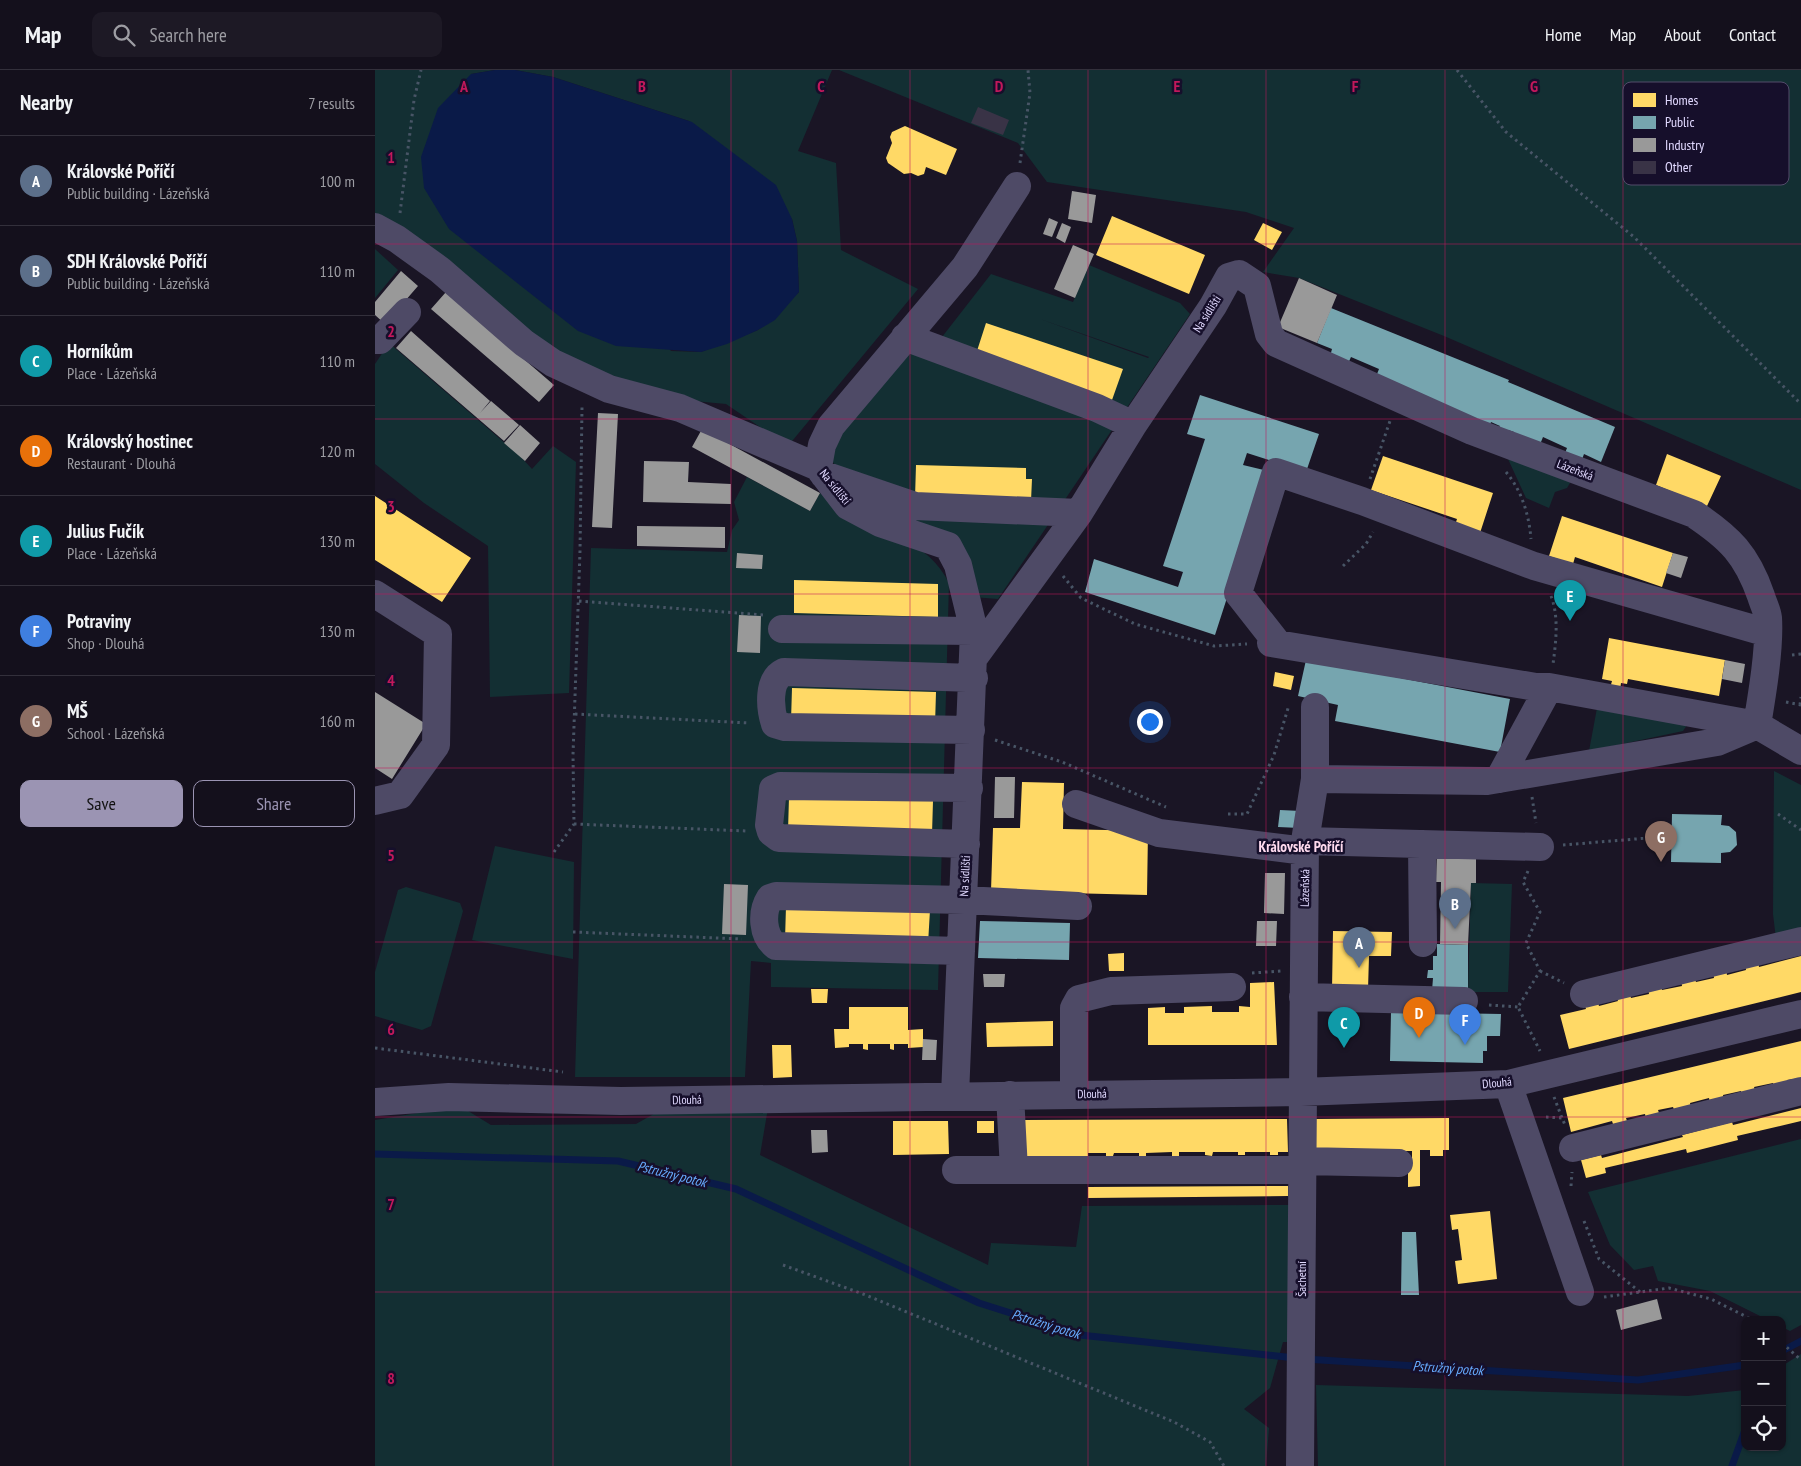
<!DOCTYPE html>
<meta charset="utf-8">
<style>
body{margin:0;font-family:"PT Sans Narrow",sans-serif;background:#1d1925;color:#f1f3f6}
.controls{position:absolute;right:15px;bottom:15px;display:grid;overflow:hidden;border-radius:10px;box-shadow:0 1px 4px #0004}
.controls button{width:45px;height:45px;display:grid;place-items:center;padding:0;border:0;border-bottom:1px solid #33303b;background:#14101c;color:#f1f3f6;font:25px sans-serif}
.you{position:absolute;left:774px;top:651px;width:18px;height:18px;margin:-12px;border:4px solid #fff;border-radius:50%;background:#1a73e8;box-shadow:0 0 0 8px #1a73e833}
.badge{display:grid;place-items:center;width:32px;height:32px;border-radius:50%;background:#9b94b3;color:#fff;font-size:16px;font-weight:700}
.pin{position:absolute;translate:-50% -41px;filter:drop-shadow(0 1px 2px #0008)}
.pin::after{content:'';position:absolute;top:26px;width:18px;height:15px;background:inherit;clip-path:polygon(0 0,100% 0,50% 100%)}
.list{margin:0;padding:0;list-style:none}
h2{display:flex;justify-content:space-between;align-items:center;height:65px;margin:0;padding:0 20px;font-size:21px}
h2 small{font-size:16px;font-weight:400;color:#9d9da3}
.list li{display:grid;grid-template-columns:32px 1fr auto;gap:15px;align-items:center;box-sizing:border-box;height:90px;padding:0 20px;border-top:1px solid #33303b}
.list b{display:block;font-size:19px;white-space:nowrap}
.list p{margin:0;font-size:16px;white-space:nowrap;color:#9d9da3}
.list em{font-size:16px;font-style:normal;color:#9d9da3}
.actions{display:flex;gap:10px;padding:15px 20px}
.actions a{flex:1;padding:11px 0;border:1px solid #9b94b3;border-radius:10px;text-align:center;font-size:18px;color:#9b94b3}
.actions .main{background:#9b94b3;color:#111}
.icon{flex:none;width:28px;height:28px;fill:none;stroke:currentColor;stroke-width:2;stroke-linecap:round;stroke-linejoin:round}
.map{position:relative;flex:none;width:1426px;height:1396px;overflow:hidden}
header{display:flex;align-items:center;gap:30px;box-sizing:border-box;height:70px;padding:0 25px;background:#14101c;border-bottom:1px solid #33303b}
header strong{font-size:24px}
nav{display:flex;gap:28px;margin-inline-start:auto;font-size:18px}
.search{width:350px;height:45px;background:#1d1925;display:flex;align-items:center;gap:12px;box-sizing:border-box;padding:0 18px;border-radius:10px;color:#9d9da3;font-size:19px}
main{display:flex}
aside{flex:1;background:#14101c}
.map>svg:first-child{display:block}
</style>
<header>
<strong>Map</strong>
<div class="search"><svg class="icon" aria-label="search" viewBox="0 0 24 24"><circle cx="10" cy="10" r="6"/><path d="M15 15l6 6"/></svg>Search here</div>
<nav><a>Home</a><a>Map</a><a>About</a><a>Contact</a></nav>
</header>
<main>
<aside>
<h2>Nearby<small>7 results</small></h2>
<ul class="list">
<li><span class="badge" style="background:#5c6f8a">A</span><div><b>Královské Poříčí</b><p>Public building · Lázeňská</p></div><em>100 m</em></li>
<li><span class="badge" style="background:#5c6f8a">B</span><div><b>SDH Královské Poříčí</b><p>Public building · Lázeňská</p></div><em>110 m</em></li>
<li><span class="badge" style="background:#0f9aa8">C</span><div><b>Horníkům</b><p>Place · Lázeňská</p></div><em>110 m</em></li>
<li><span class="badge" style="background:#e8710a">D</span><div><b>Královský hostinec</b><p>Restaurant · Dlouhá</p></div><em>120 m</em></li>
<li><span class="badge" style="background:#0f9aa8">E</span><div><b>Julius Fučík</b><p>Place · Lázeňská</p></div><em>130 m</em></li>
<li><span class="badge" style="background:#3f7fe0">F</span><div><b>Potraviny</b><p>Shop · Dlouhá</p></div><em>130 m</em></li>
<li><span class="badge" style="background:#8d6e63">G</span><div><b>MŠ</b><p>School · Lázeňská</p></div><em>160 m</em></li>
</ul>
<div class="actions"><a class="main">Save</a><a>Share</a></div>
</aside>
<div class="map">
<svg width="1426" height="1396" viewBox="0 0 1426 1396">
<rect width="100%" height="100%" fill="#1a1525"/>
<!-- green -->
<path fill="#132f33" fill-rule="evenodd" d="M0,0H120L96,4L296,281L326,282L383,260L424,222L422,171L417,149L314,51L178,7L140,0H457L423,81L461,93L466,180L543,219L413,376L351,334L297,329L218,302L165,274L0,148Z
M464,0H1426V420L1069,266L924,208L888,202L919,158L871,142L672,112L643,73Z
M0,179L23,200L0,228Z
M714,195L805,233L815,244L623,529L598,527L536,451L464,400L456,390L466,358L528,277L553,285L616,204L698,232ZM665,249L774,287L773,288Z
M14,273L146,387L157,399L178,376L201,392L194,623L115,627L113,476L49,433L0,394V294Z
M1127,376L1198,408L1192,418L1180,422L1174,438L1151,428Z
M372,407L435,441L445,423C454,430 463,439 473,444C512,464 553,471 574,513L563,920L396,917V893L376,891L370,1007H200L216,478L352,482L357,460L364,450L359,432Z
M1222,638L1312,655L1308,661L1214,681Z
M1399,701L1426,715V864L1401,869L1398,844Z
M120,776L199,792L198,889L97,870Z
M1096,813L1137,814L1133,922H1093Z
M31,817L85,833L88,841L56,956L47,960L0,946V902L23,820Z
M85,1036L116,1055L261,1054L291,1037L393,1038L385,1085L613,1195L616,1173L701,1177L707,1136L914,1135L915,1272H908L895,1318L869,1339L894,1358L891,1396H0V1050Z
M1426,1069V1255L1415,1261L1407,1257V1250H1393L1335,1221L1283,1211L1278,1196L1259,1200L1235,1175L1213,1122Z
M1426,1284V1396H943L941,1315L1313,1326L1370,1320V1377H1407V1296Z"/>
<!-- water -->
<path fill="#0a1a48" d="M120,0H140L178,7L317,52L401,115L417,149L422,171L424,222L400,250L383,260L352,274L326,282L241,276L203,261L74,159L49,118L46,87L63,38L96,4Z"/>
<!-- homes -->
<path fill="#ffd966" d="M530,56L582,79L571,105L551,97L549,104L543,106L536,103L529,104L513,93L511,88L517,73L515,67L517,62Z
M737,146L830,185L814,224L721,185Z
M888,153L907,162L897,180L879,170Z
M611,253L748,299L737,330L601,284Z
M1292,384L1346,406L1332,436L1281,415Z
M1008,386L1118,423L1105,463L1080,455L1082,449L996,420Z
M541,395L651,398V409H657L656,431L540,428Z
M0,426L96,488L67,532L0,490Z
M1187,446L1298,483L1287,517L1200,487L1198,494L1174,486Z
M419,510L563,514V547L419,543Z
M1234,568L1350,590L1344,626L1253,609L1252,614L1246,613L1245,620L1235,618L1237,611L1227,609Z
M900,602L919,606L916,620L898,616Z
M417,618L561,622L560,655L416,651Z
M647,712L689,713L688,759L773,761L772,825L616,821L618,758H645Z
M414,727L558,731L557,764L413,761Z
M411,836L555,840L553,874L410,870Z
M958,861L1017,862L1016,886H994L993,920L957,919Z
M749,883V901H734L733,884Z
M1426,886V922L1194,979L1185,945L1211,939L1209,933L1222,930L1224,936L1243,931L1241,926L1254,922L1256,928L1274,924L1273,918L1286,915L1287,920L1307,916L1306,910L1319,907L1321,912L1339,908L1338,902L1351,899L1352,905L1371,900L1370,894L1383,891L1384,897Z
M899,912L902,975H773V938L790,937V943H809V937L837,936V942H864V936L875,937V913Z
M436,919H453L452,933H437Z
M474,937H533V960L548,959V977L533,978V974H519V980L515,979V974H493V980L488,979V974H474V977L460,978L459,959H474Z
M678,951V976L612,977L611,953Z
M1426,971V1008L1412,1010L1413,1015L1400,1018L1398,1013L1379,1017L1381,1023L1367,1026L1366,1021L1348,1025L1349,1031L1335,1034L1334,1028L1315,1033L1316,1038L1300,1042L1298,1037L1283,1040L1285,1046L1271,1049L1270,1044L1251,1048L1253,1054L1239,1057L1237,1051L1196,1062L1188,1028Z
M397,975H416L417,1007L398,1008Z
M1426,1038V1051L1362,1066L1363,1070L1312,1083L1311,1079L1230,1098L1231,1103L1211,1108L1206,1090L1226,1085L1227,1088L1308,1067L1307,1065L1357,1052L1358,1055Z
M1074,1048V1080H1068V1086H1055V1080H1045V1116L1033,1117V1095L1037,1093V1081H1031V1087L940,1082L939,1049Z
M912,1049L913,1082H903V1085H895V1082H870V1085H863V1082H838L837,1086L830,1085V1082H804V1086H797V1082L771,1083V1086H764V1083H739L738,1086H731V1083H713V1086L647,1087V1050Z
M518,1051H573L574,1084L518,1085Z
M602,1051H619V1063H602Z
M913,1116V1126L713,1128V1117Z
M1115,1141L1122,1209L1083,1214L1080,1191L1087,1190L1083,1159L1077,1160L1075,1145Z"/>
<!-- public -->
<path fill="#76a5af" d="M956,238L1134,310L1133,312L1240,357L1226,392L1209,384L1205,395L1188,388L1192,378L1168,367L1164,377L1138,366L1139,362L1133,360L1131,364L1122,360L1125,356L1116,352L1114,357L1000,309L1004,299L976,287L971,298L954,290L957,279L942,273Z
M825,325L944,364L931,402L872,383L868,395L893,401L840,565L710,522L719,489L803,517L808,502L788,496L830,369L812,364Z
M931,590L1135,629L1125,682L960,651L963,635L923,626Z
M905,740L926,741L925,758L903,757Z
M1297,744L1347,745L1346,755L1354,756L1361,762L1362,775L1355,782L1346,783V793L1296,792Z
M605,851L695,853L694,890L603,888Z
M1062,874L1093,875V922L1057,921L1058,908H1052L1053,900H1058V886H1062Z
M1016,942L1126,944L1125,966H1112V981H1108V993L1015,991Z
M1027,1162H1041L1044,1225H1026Z"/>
<!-- industry -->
<path fill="#999" d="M697,121L721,125L717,153L693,149Z
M674,148L683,152L677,167L668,164Z
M687,153L696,157L690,173L681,168Z
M698,175L719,184L700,228L679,219Z
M26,201L43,216L10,254L0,245V232Z
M924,208L962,225L942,273L903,257Z
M71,222L179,315L164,332L56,239Z
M36,261L115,331L105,343L116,331L144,355L129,371L21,278Z
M223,343L243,344L237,458L217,457Z
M145,355L165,373L150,391L129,373Z
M327,359L445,423L435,441L317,377Z
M269,391L314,392L313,412L356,414V434L268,432Z
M262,456L350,457V478L262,476Z
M362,483L388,485L387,499L361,498Z
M1298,483L1313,487L1306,508L1291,503Z
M364,545L386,546L385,583L362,582Z
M1350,590L1370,594L1367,613L1347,609Z
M0,622L51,654L17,709L0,698Z
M620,707H640L639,748H619Z
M1062,782L1101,783V813H1096L1093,875L1065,874L1066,812H1061Z
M890,803H910L909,844L889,843Z
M349,814L373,815L371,865L347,864Z
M882,851H902L901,876H881Z
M608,904H630L629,917H609Z
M548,969L562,970L561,990H547Z
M436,1060H452L453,1082L437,1083Z
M1282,1229L1287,1249L1246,1260L1241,1240Z"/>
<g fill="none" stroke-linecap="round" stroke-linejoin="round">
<!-- stream -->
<path stroke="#0a1a48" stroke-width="7" d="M0,1084L243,1091L361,1119L604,1233L705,1265L920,1288
M1407,1281L1426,1271
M930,1289L1263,1310L1370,1295
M1357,1396L1370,1360"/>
</g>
<!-- building -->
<path fill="#393346" d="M603,37L634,50L628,65L596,53Z"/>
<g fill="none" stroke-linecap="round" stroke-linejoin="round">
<!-- path -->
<path stroke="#485566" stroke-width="3" stroke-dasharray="2.5 4" stroke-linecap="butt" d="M1082,0L1131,62L1259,167L1426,334
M645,93L655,23L653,0
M25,143L39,30L46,0
M1131,402C1147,421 1154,445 1156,469
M995,409L1015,351
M968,496L991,474L998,462
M688,506L706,528L760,554L839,576L872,574
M1176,526C1184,546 1181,572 1178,594
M204,531L388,545
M1417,585L1426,584
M1411,632L1426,635
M1425,635L1426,627
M200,644L374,653
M620,670L687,692L791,737
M1157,727L1161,753
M853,744H872L899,685L914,635
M1403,744L1426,760
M199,754L371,761
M1188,775L1297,766
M179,782L199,754L198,685L205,481L207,337
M1153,801L1148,812L1165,842L1151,873L1165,901L1143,937L1165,981
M198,862L367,869
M1165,901L1189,913
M877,903L906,901
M1114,935L1143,937
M0,978L188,1002
M1179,1027L1187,1048
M1171,1047L1187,1048L1190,1055
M1196,1116L1197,1102
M1209,1151L1224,1189L1265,1222
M408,1195L488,1224L799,1352L835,1372L849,1396
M1229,1227L1294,1218L1336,1229L1378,1250
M1407,1273L1426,1290"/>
<!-- minor -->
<path stroke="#4e4a66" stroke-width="28" d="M0,157L22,169L65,200L149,273L178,293L234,319L305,338L443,397
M530,267L722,338L758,355
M0,270H5L32,242
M449,405L540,436L704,443
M0,524L63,564L61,675L25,725L0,731
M407,559L599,561
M896,573L1161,617H1174L1382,655L1426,681
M903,574L863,523L901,402L987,431L1159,496L1393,563
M600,586L704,443L758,355L838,236L854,207L864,204L882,216L894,264L901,273L1097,361L1319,444C1355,468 1372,485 1386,526C1388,533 1392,540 1393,548C1395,578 1387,625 1382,655
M596,660L410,657L400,654C395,639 392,610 409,602L599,608
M940,709L1112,711L1342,672L1382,655
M1124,709L1174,617
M701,734L784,763L930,781
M930,771L1165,777
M591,774L404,768L396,762L394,755L398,719L405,716L594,718
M1047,774L1048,873
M586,881L401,876C387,866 386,842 395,828L401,826L589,830L703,836
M1209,924L1426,871
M928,927L1089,931
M1133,1014L1205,1222
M699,1024V938L704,929L736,921L857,917
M635,1025L639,1100
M580,1026L599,561L583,495L573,476L505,453L473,436L443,397L447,375L456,356L590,197L642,116
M0,1032L74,1027L246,1031L926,1022L1133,1014L1426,944
M1198,1078L1426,1021
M928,1091L1024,1093
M581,1100H928
M925,1396L930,771L940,709V637"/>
</g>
<!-- grid -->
<path fill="none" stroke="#c2185b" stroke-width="1" stroke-opacity="0.55" d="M178,0V1396M356,0V1396M535,0V1396M713,0V1396M891,0V1396M1070,0V1396M1248,0V1396M0,174H1426M0,349H1426M0,524H1426M0,698H1426M0,872H1426M0,1047H1426M0,1222H1426"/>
<g text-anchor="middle" stroke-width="5" stroke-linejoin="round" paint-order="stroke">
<!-- street labels -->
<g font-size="12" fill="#e1d9ff" stroke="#160f2b">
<text transform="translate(832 244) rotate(-58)" y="4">Na sídlišti</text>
<text transform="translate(1200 400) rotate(21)" y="4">Lázeňská</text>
<text transform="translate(460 417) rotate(51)" y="4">Na sídlišti</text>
<text transform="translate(590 806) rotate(-87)" y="4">Na sídlišti</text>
<text transform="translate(930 818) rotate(-89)" y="4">Lázeňská</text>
<text transform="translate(1122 1013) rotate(-5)" y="4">Dlouhá</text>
<text transform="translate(717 1024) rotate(-1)" y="4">Dlouhá</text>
<text transform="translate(312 1030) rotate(-1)" y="4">Dlouhá</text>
<text transform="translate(927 1209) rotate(-90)" y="4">Šachetní</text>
</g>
<!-- water labels -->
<g font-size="14" font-style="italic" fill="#67acff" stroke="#160f2b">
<text transform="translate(297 1104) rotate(14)" y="5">Pstružný potok</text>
<text transform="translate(671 1254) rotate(17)" y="5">Pstružný potok</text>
<text transform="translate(1073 1298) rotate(4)" y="5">Pstružný potok</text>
</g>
<!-- quarter labels -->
<g font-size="15" font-weight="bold" fill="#ffdbef" stroke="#160f2b">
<text x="926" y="782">Královské Poříčí</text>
</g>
</g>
<!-- legend -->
<rect x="1248" y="12" width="166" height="103" rx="8" fill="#160f2b" stroke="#534c6b" stroke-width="1"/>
<rect x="1258" y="23" width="23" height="14" fill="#ffd966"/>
<rect x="1258" y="46" width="23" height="13" fill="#76a5af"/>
<rect x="1258" y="68" width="23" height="14" fill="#999"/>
<rect x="1258" y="91" width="23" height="13" fill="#393346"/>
<g font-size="14" fill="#e1d9ff">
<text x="1290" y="35">Homes</text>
<text x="1290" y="57">Public</text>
<text x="1290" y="80">Industry</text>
<text x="1290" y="102">Other</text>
</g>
<g font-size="16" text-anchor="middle" font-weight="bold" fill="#c2185b" stroke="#160f2b" stroke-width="5" stroke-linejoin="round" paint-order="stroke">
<text x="89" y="22">A</text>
<text x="267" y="22">B</text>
<text x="446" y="22">C</text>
<text x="624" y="22">D</text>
<text x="802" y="22">E</text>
<text x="980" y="22">F</text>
<text x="1159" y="22">G</text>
<text x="16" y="93">1</text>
<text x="16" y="267">2</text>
<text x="16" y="442">3</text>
<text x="16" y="616">4</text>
<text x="16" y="791">5</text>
<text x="16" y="965">6</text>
<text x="16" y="1140">7</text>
<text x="16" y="1314">8</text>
</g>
</svg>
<div class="controls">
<button>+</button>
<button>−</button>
<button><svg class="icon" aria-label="locate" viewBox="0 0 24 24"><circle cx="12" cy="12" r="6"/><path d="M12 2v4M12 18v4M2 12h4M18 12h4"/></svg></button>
</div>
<div class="you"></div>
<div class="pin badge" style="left:984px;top:898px;background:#5c6f8a">A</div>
<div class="pin badge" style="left:1080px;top:859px;background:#5c6f8a">B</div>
<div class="pin badge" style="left:969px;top:978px;background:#0f9aa8">C</div>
<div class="pin badge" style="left:1044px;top:968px;background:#e8710a">D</div>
<div class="pin badge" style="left:1195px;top:551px;background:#0f9aa8">E</div>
<div class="pin badge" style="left:1090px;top:975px;background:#3f7fe0">F</div>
<div class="pin badge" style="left:1286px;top:792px;background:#8d6e63">G</div>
</div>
</main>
